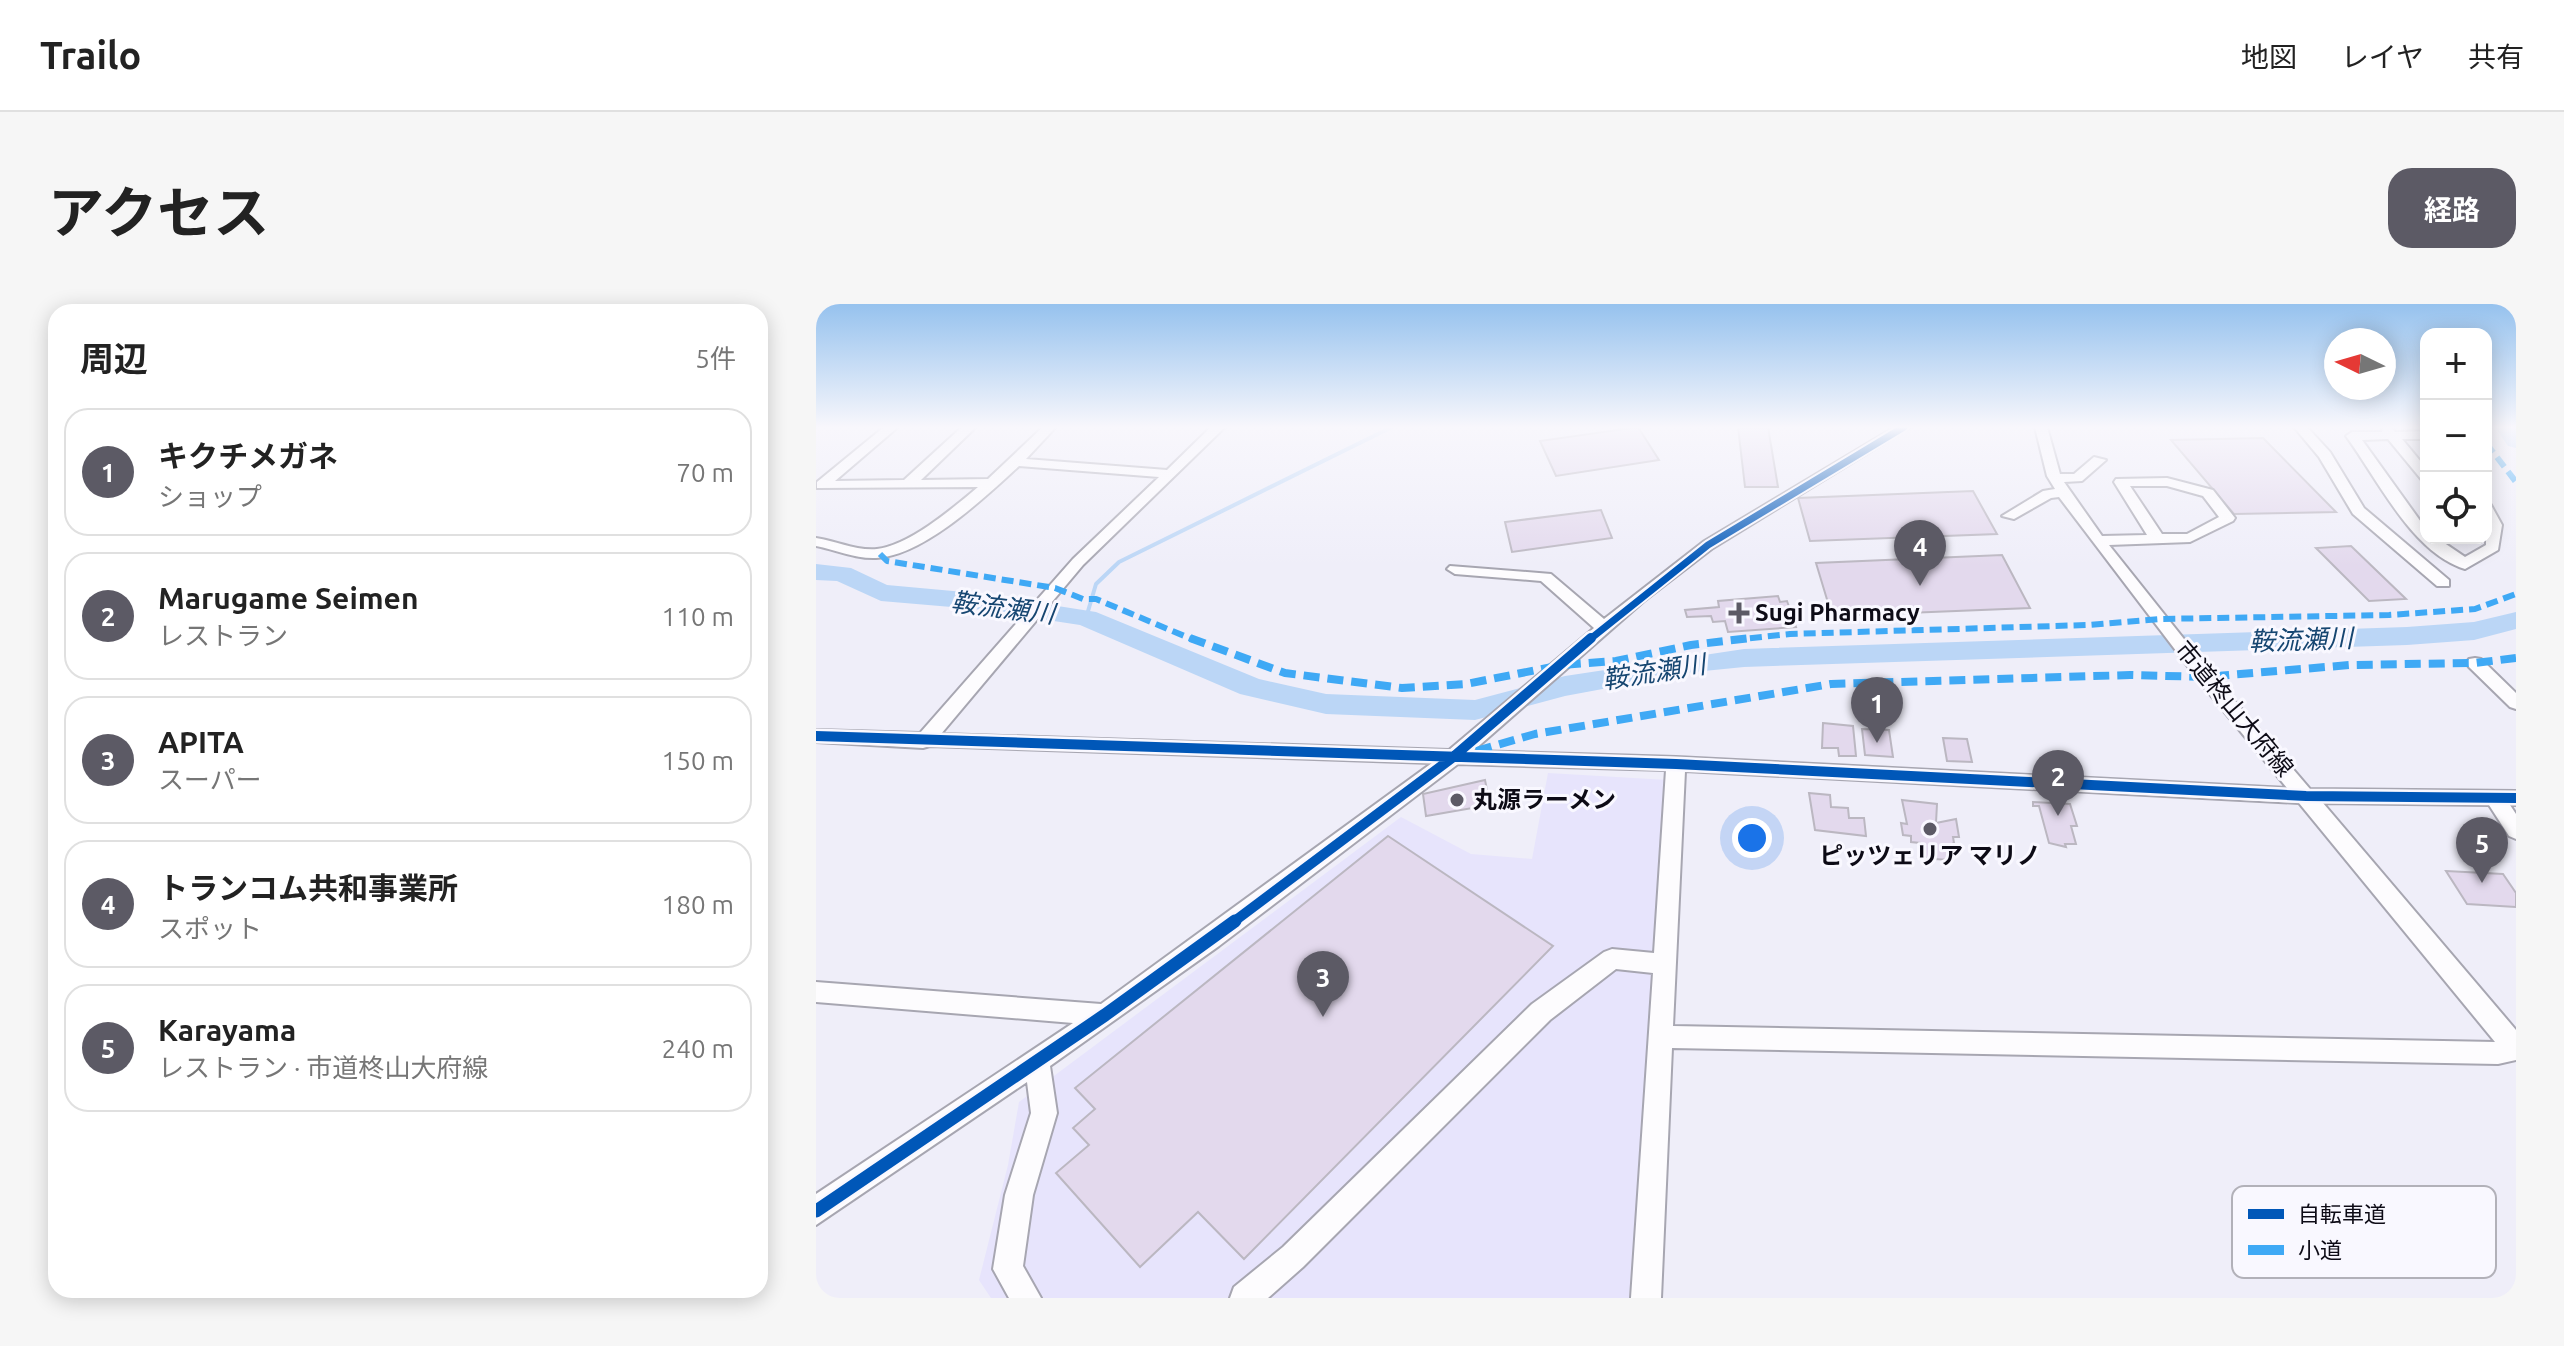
<!DOCTYPE html>
<html lang="ja">
<meta charset="utf-8">
<style>
body{margin:0;font-family:Ubuntu,"Noto Sans JP",sans-serif;background:#f6f6f6;color:#222}
.controls{position:absolute;right:24px;top:24px;display:grid;overflow:hidden;border-radius:16px;box-shadow:0 4px 20px #0003}
.controls button{width:72px;height:72px;display:grid;place-items:center;padding:0;border:0;border-bottom:2px solid #e0e0e0;background:#fff;color:#222;font:40px sans-serif}
.compass{position:absolute;left:1508px;top:24px;width:72px;height:72px;border-radius:50%;background:#fff;box-shadow:0 4px 20px #0003;rotate:275deg}
.you{position:absolute;left:936px;top:534px;width:28px;height:28px;margin:-20px;border:6px solid #fff;border-radius:50%;background:#1a73e8;box-shadow:0 0 0 12px #1a73e833}
.badge{display:grid;place-items:center;width:52px;height:52px;border-radius:50%;background:#5c5a65;color:#fff;font-size:26px;font-weight:700}
.pin{position:absolute;translate:-50% -66px;filter:drop-shadow(0 2px 4px #0008)}
.pin::after{content:'';position:absolute;top:42px;width:28px;height:24px;background:inherit;clip-path:polygon(0 0,100% 0,50% 100%)}
.list{margin:0;padding:0;list-style:none}
h2{display:flex;justify-content:space-between;align-items:center;height:104px;margin:0;padding:0 32px;font-size:34px}
h2 small{font-size:26px;font-weight:400;color:#767676}
.list li{display:grid;grid-template-columns:52px 1fr auto;gap:24px;align-items:center;box-sizing:border-box;height:128px;margin:0 16px 16px;padding:0 16px;border:2px solid #e0e0e0;border-radius:24px}
.list b{display:block;font-size:30px;white-space:nowrap}
.list p{margin:0;font-size:26px;white-space:nowrap;color:#767676}
.list em{font-size:26px;font-style:normal;color:#767676}
.icon{flex:none;width:44px;height:44px;fill:none;stroke:currentColor;stroke-width:2;stroke-linecap:round;stroke-linejoin:round}
.map{position:relative;flex:none;width:1700px;height:994px;overflow:hidden;border-radius:24px}
header{display:flex;align-items:center;gap:48px;box-sizing:border-box;height:112px;padding:0 40px;background:#fff;border-bottom:2px solid #e0e0e0}
header strong{font-size:38px}
nav{display:flex;gap:44px;margin-inline-start:auto;font-size:28px}
.intro{display:flex;align-items:center;justify-content:space-between;box-sizing:border-box;height:192px;padding:0 48px}
h1{margin:0;font-size:56px}
.button{padding:20px 36px;border-radius:24px;background:#5c5a65;color:#fff;font-size:28px;font-weight:700}
main{display:flex;gap:48px;padding:0 48px}
aside{flex:1;background:#fff;border-radius:24px;box-shadow:0 4px 20px #0003}
.map>svg:first-child{display:block}
</style>
<header>
<strong>Trailo</strong>
<nav><a>地図</a><a>レイヤ</a><a>共有</a></nav>
</header>
<div class="intro"><h1>アクセス</h1><a class="button">経路</a></div>
<main>
<aside>
<h2>周辺<small>5件</small></h2>
<ul class="list">
<li><span class="badge">1</span><div><b>キクチメガネ</b><p>ショップ</p></div><em>70 m</em></li>
<li><span class="badge">2</span><div><b>Marugame Seimen</b><p>レストラン</p></div><em>110 m</em></li>
<li><span class="badge">3</span><div><b>APITA</b><p>スーパー</p></div><em>150 m</em></li>
<li><span class="badge">4</span><div><b>トランコム共和事業所</b><p>スポット</p></div><em>180 m</em></li>
<li><span class="badge">5</span><div><b>Karayama</b><p>レストラン · 市道柊山大府線</p></div><em>240 m</em></li>
</ul>
</aside>
<div class="map">
<svg width="1700" height="994" viewBox="0 0 1700 994">
<rect width="100%" height="100%" fill="#efeef9"/>
<!-- built -->
<path fill="#e7e4fc" d="M732,469L852,476L844,648L813,994H175L163,976L192,861L203,798L585,513L655,550L716,555Z"/>
<g fill="none" stroke-linecap="round" stroke-linejoin="round">
<!-- stream -->
<path stroke="#bbd6f6" stroke-width="4" d="M270,314L280,280L303,258L576,123"/>
<!-- river -->
<path fill="#bbd6f6" fill-rule="evenodd" d="M1679,123H1700V144L1692,142Z
M0,260L35,264L71,281L159,289L280,308L443,375L510,390L659,396L749,372L928,345L1591,323L1658,318L1700,308V325L1658,336L1591,341L928,363L878,368L749,392L659,416L510,410L424,390L264,321L159,305L65,297L21,277L0,276Z"/>
</g>
<!-- building -->
<path fill="#e3d9ed" stroke="#bbb7c1" stroke-width="2" d="M822,123L843,156L740,172L724,137Z
M922,123H952L962,183H929Z
M1447,134L1520,208L1418,210L1355,136Z
M1157,187L1181,230L994,237L982,194Z
M785,206L796,234L696,248L689,218Z
M1535,242L1590,295L1553,297L1500,244Z
M1186,251L1214,304L1016,312L1000,259Z
M962,292L964,298L971,297L980,323L912,328L909,317L897,318L895,312L871,313L869,306L903,303L902,297Z
M1007,419L1037,422L1040,452H1023L1022,444H1006Z
M1046,425L1073,426L1077,453L1049,451Z
M1127,434L1151,435L1156,458L1131,457Z
M669,476L674,501L610,512L607,490Z
M993,489L1014,491L1015,503L1032,504L1033,514H1048L1050,532L999,526Z
M1086,496L1121,500L1120,519L1140,515L1143,533H1137L1138,539L1132,542L1134,556L1102,554L1104,539L1095,538V532L1087,531L1085,519L1091,520Z
M1217,498L1254,500L1261,522H1255L1260,540H1249L1250,543L1233,539L1223,502H1217Z
M572,532L737,642L428,955L382,908L324,963L240,869L273,841L257,824L279,805L259,784Z
M1630,567L1687,570L1700,589V603L1651,600Z"/>
<g fill="none" stroke-linecap="round" stroke-linejoin="round">
<!-- minor casing -->
<g stroke="#a7a6b1" stroke-width="4">
<path id="minor" d="M68,123H82L19,177L88,176L146,123H160L105,176L172,175L227,123H240L210,155L351,166L395,123H409L267,261L125,430L633,446L778,324L725,277L639,270L631,265L634,262L735,270L788,315L887,238L1079,123H1094L897,244L828,297L657,447L860,453L1471,484L1383,377L1243,193L1235,194L1198,215L1186,212L1227,187L1239,185L1231,172L1219,123H1231L1244,170H1258L1278,153L1290,156L1266,177L1248,178L1286,232L1331,231L1298,178L1300,175L1351,174L1397,186L1419,214L1417,217L1374,238L1293,241L1395,369L1494,485L1700,487V501H1694L1700,510V535L1693,532L1673,501L1507,499L1700,726V756L1682,760L856,744L845,994H815L837,669L800,665L734,716L487,963L452,994H414L418,983L467,943L716,700L788,648L796,645L838,649L850,466L642,460L403,642L234,762L241,809L217,891L207,962L225,994H193L177,965L189,891L215,809L211,778L0,921V890L257,719L0,698V678L285,700L616,459L114,442L107,444L0,438V426L104,429L257,255L343,173L203,162C170,192 108,252 60,254C40,255 20,246 0,242V234C20,237 41,247 61,245C94,241 137,204 162,183L1,184V178ZM1314,182H1351L1387,192L1403,213L1371,230H1346ZM869,467L1483,499L1679,738L857,722Z
M1478,123H1491L1514,148L1548,204L1633,276V282H1621L1537,210L1503,153Z
M1567,123H1575L1579,128L1610,127V135H1586L1610,164V176L1605,175L1572,135L1546,136L1610,225V234H1621L1649,253L1670,241V200L1675,201L1686,221L1682,246L1649,265C1596,249 1561,174 1530,132L1536,128H1566Z
M1659,354L1665,355L1700,389V405L1694,403L1653,363L1650,359L1653,355Z"/>
</g>
<!-- minor -->
<use href="#minor" fill="#fdfcfe" fill-rule="evenodd"/>
<!-- quiet-far1 -->
<path stroke="#3fa9f5" stroke-width="6" stroke-dasharray="12 6" stroke-linecap="butt" d="M1670,139L1700,178
M64,250L71,257L239,284L267,295H280L378,336
M916,336L974,330L1272,321L1343,315L1573,311L1659,305L1700,290"/>
<!-- quiet -->
<path stroke="#3fa9f5" stroke-width="8" stroke-dasharray="16 8" stroke-linecap="butt" d="M374,334L469,369L586,384L650,380L746,361L800,357L875,341L934,334
M660,447L719,430L1015,380L1314,371L1389,373L1534,361L1659,359L1700,354"/>
<!-- cycleway-far2 casing -->
<g stroke="#f9f8ff" stroke-width="11">
<path id="cycleway-far2" d="M773,336L892,241L1088,123"/>
</g>
<!-- cycleway-far1 casing -->
<g stroke="#f9f8ff" stroke-width="15">
<path id="cycleway-far1" d="M0,432L860,460L1490,492L1700,494
M416,619L636,454L775,334"/>
</g>
<!-- cycleway casing -->
<g stroke="#f9f8ff" stroke-width="18">
<path id="cycleway" d="M0,907L289,711L419,617"/>
</g>
<!-- cycleway-far2 -->
<use href="#cycleway-far2" stroke="#0057b8" stroke-width="7"/>
<!-- cycleway-far1 -->
<use href="#cycleway-far1" stroke="#0057b8" stroke-width="10"/>
<!-- cycleway -->
<use href="#cycleway" stroke="#0057b8" stroke-width="13"/>
</g>
<!-- sky -->
<linearGradient id="sky" x2="0" y2="1"><stop stop-color="#96c2ee"/><stop offset="0.47" stop-color="#f8f7fc"/><stop offset="1" stop-color="#f8f7fc" stop-opacity="0"/></linearGradient>
<rect width="1700" height="262" fill="url(#sky)"/>
<!-- markers -->
<g fill="#5c5a65" stroke="#f9f8ff" stroke-width="3">
<path d="M919 297h8v8h8v8h-8v8h-8v-8h-8v-8h8z"/>
<circle cx="641" cy="496" r="8"/>
<circle cx="1114" cy="525" r="8"/>
</g>
<g text-anchor="middle" stroke-width="6" stroke-linejoin="round" paint-order="stroke">
<!-- poi labels -->
<g font-size="24" font-weight="bold" fill="#0d0b16" stroke="#f9f8ff" text-anchor="start">
<text x="939" y="317">Sugi Pharmacy</text>
<text x="657" y="504">丸源ラーメン</text>
<text x="1114" y="560" text-anchor="middle">ピッツェリア マリノ</text>
</g>
<!-- street labels -->
<g font-size="24" fill="#0d0b16" stroke="#f9f8ff">
<text transform="translate(1418 405) rotate(50)" y="8">市道柊山大府線</text>
</g>
<!-- water labels -->
<g font-size="26" font-style="italic" fill="#164671" stroke="#f9f8ff">
<text transform="translate(187 304) rotate(7)" y="9">鞍流瀬川</text>
<text transform="translate(1485 336) rotate(-2)" y="9">鞍流瀬川</text>
<text transform="translate(838 368) rotate(-9)" y="9">鞍流瀬川</text>
</g>
</g>
<!-- legend -->
<rect x="1416" y="882" width="264" height="92" rx="12" fill="#f9f8ff" stroke="#b2b1b9" stroke-width="2"/>
<rect x="1432" y="905" width="36" height="10" fill="#0057b8"/>
<rect x="1432" y="941" width="36" height="10" fill="#3fa9f5"/>
<g font-size="22" fill="#0d0b16">
<text x="1482" y="918">自転車道</text>
<text x="1482" y="954">小道</text>
</g>
</svg>
<div class="controls">
<button>+</button>
<button>−</button>
<button><svg class="icon" aria-label="locate" viewBox="0 0 24 24"><circle cx="12" cy="12" r="6"/><path d="M12 2v4M12 18v4M2 12h4M18 12h4"/></svg></button>
</div>
<svg class="compass" viewBox="-18 -18 36 36"><path d="M0-13l5 13h-10z" fill="#e53935"/><path d="M0 13l5-13h-10z" fill="#767676"/></svg>
<div class="you"></div>
<div class="pin badge" style="left:1061px;top:439px">1</div>
<div class="pin badge" style="left:1242px;top:512px">2</div>
<div class="pin badge" style="left:507px;top:713px">3</div>
<div class="pin badge" style="left:1104px;top:282px">4</div>
<div class="pin badge" style="left:1666px;top:579px">5</div>
</div>
</main>
